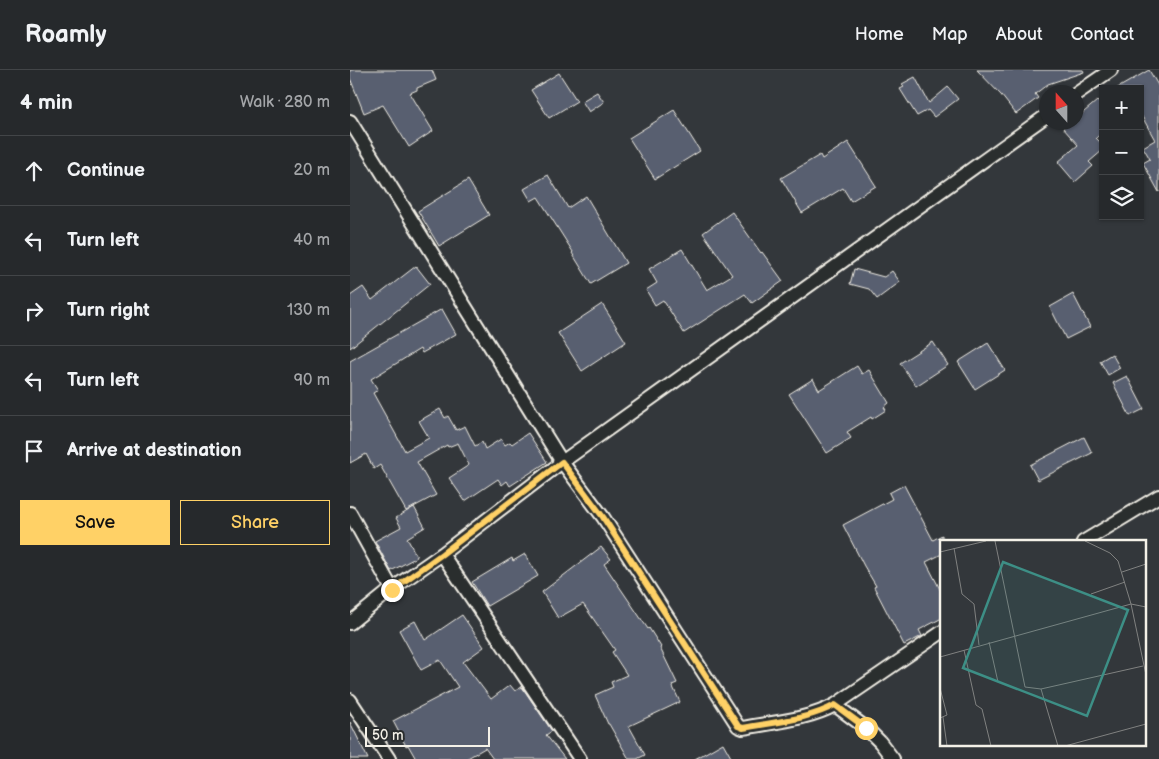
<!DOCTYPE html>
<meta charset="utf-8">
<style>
body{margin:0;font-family:"Balsamiq Sans",sans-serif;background:#2e3134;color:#f1f3f6}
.controls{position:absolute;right:15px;top:15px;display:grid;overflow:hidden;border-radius:0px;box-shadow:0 1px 4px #0004}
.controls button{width:45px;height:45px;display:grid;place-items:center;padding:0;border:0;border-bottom:1px solid #424548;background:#26292c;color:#f1f3f6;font:25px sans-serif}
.compass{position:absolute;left:689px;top:15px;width:45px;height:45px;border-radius:50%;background:#26292c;box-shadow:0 1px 4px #0004;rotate:339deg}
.scale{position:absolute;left:15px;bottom:12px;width:125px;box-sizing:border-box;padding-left:5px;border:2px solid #f4f1e8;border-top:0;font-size:14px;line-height:18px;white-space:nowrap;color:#f4f1e8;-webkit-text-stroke:4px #2a2d2e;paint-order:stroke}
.stop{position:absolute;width:15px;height:15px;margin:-11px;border:4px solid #ffd166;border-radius:50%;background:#fff}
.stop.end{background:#ffd166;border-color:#fff;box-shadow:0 1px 5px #0008}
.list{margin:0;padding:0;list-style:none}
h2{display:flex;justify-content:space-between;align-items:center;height:65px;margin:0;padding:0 20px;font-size:21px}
h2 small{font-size:16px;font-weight:400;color:#a4a6a9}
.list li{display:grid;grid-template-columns:32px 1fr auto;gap:15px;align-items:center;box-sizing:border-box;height:70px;padding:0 20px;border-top:1px solid #424548}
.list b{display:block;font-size:19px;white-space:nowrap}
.list em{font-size:16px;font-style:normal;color:#a4a6a9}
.actions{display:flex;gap:10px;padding:15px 20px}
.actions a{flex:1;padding:11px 0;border:1px solid #ffd166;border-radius:0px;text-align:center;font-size:18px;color:#ffd166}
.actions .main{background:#ffd166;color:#111}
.icon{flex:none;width:28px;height:28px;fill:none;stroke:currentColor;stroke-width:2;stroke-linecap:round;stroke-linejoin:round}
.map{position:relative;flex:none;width:809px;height:689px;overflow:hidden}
header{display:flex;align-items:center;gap:30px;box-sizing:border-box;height:70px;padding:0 25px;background:#26292c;border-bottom:1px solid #424548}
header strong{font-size:24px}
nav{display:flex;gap:28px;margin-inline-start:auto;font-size:18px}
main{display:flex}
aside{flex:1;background:#26292c}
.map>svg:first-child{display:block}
</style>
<header>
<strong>Roamly</strong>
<nav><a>Home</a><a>Map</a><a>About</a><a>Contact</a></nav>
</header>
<main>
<aside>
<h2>4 min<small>Walk · 280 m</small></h2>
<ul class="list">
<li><svg class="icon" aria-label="ahead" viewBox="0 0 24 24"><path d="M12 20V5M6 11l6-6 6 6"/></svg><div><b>Continue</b></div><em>20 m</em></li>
<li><svg class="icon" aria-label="left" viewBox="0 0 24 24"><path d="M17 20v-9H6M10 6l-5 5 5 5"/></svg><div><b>Turn left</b></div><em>40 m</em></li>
<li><svg class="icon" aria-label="right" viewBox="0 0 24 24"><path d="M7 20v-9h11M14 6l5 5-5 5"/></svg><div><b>Turn right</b></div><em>130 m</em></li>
<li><svg class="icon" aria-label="left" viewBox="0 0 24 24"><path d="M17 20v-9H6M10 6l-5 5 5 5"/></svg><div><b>Turn left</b></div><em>90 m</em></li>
<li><svg class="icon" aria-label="arrive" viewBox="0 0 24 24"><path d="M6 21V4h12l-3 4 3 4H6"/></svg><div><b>Arrive at destination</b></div></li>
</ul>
<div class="actions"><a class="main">Save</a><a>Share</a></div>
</aside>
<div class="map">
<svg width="809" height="689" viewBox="0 0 809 689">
<rect width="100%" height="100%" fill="#33373b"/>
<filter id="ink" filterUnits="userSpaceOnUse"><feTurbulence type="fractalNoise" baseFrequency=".02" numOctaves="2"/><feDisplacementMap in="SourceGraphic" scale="10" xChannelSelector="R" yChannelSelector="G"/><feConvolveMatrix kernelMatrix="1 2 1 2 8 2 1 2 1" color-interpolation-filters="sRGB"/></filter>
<g filter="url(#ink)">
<!-- building -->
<path fill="#585e6f" stroke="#f4f1e8" d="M0,0H82L86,10L67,18V20L60,23L83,61L59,77L33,35L14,43L0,8Z
M627,0H733L734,2L698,14L685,24L688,28L666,44L651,25Z
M799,0L809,17V122L793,93L800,89L793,77L805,70L790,43V19H766Z
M209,3L227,31L199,48L181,20Z
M565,7L579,33L598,17L608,29L584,47L578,40L567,46L550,19L554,17L552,14Z
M247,22L254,32L239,42L232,31Z
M747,31L753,37V62L746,68L753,75V80L739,92L743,96L725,112L708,92L728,75L713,58L719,52H726V46L727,45L728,47Z
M324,40L350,81L305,109L279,68Z
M498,72L526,116L501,131L493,118L452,143L431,108L470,85L472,89Z
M198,105L218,138L236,126L276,193L241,214L222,183L223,182L188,127L181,131L174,119Z
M118,110L139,145L89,176L68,141Z
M382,142L411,183L412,182L433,211L402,233L395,224L334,263L313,230L305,235L296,220L307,213L299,199L332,179L357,220L382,205L353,163Z
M66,196L80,214L0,278V226L13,217L22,230Z
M504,199L534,207L542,201L550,212L527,229L519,219L500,214Z
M723,224L740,257L716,269L700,237Z
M252,234L276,272L232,301L208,263Z
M92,239L106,264L72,283L70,279L21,309L28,320L23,323L55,381L79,368L69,351L90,339L95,348L98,346L106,360L115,356L125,376L132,372L135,379L151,369L155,375L160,372L162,374L178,363L197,392L160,416L157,411L152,415L148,409L115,431L99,408L119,395L108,373L98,377L97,375L67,392L86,425L56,441L30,395L24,399L16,384L0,393V291Z
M583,272L598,295L566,316L550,293Z
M638,273L655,300L625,319L608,292Z
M762,284L770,298L758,305L750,291Z
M507,296L512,304L519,300L539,333L534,337L536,340L522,349L521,347L497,362L501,368L477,383L439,324L463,309L469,320Z
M777,306L794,339L780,346L763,313Z
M734,367L742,383L688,410L680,395Z
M554,415L583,470L592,465V484L576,492L592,523V548L569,560L572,566L554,575L524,517L526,516L514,496L493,455L542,429L539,423Z
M64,437L75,457L57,468L67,487L41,501L25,471L51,457L46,448Z
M251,477L261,489L254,494L298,559L299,558L311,577L310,578L327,613L322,615L330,632L279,656L295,685L287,689H279L259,654H258L245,625L263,617L261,612L277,605L262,582L265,580L233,534L208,548L192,522Z
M175,484L188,506L137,536L122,512L162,488L163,491Z
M112,545L134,577L113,592L141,629L160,615L165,621L172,617L202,661L196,665L215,689H143L135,678L116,689H66L58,675L56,676L43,651L108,617L90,590L71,600L49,560L65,551L75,570Z
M0,652L18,689H0Z
M373,673L382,689H345Z"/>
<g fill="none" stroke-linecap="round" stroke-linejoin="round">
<!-- street casing -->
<g stroke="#f4f1e8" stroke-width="16">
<path id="street" d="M726,24L761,0
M0,51L212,392L253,447L388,656L393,658C423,652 457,650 485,635L592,562
M0,443L42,519
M733,472L809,426
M92,484L230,689
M0,553L42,519L92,484L212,392L696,46
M0,630L39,689
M485,635L516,658L530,672L543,689"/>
</g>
<!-- street -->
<use href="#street" stroke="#2a2d2e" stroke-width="12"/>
</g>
</g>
<g fill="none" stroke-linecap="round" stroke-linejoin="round" filter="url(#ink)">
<!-- route -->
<path stroke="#ffd166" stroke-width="6" d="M42,520L92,484L212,392L253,447L388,656L393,658C423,652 458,650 485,635L516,658"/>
</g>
<!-- overview -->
<g transform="translate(590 470)">
<rect width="206" height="206" fill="#33373b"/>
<path fill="none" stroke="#808180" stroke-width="1" d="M55,1L85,147L101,149L203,126M14,8L22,54L34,64L39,105M0,12L46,1M182,32L206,24M151,54L185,42M206,67L191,64L206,135M49,102L58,142M24,110L36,165L42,169L51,206M0,117L191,64L178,21L170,13L145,1M0,148L7,175L0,178M101,149L118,206M3,177L7,206M125,206L206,184"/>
<path fill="#3d8f86" fill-opacity="0.15" stroke="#3d8f86" stroke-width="2.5" d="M63,22L188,70L147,176L23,128Z"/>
<rect width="206" height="206" fill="none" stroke="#f4f1e8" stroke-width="2.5"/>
</g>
</svg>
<div class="controls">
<button>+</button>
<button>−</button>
<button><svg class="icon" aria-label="layers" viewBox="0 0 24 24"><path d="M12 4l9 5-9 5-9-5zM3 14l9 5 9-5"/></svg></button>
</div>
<svg class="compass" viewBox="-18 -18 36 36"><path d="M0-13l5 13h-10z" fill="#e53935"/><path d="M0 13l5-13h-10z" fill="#a4a6a9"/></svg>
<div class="scale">50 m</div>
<div class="stop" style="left:516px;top:658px"></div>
<div class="stop end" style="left:42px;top:520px"></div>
</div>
</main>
